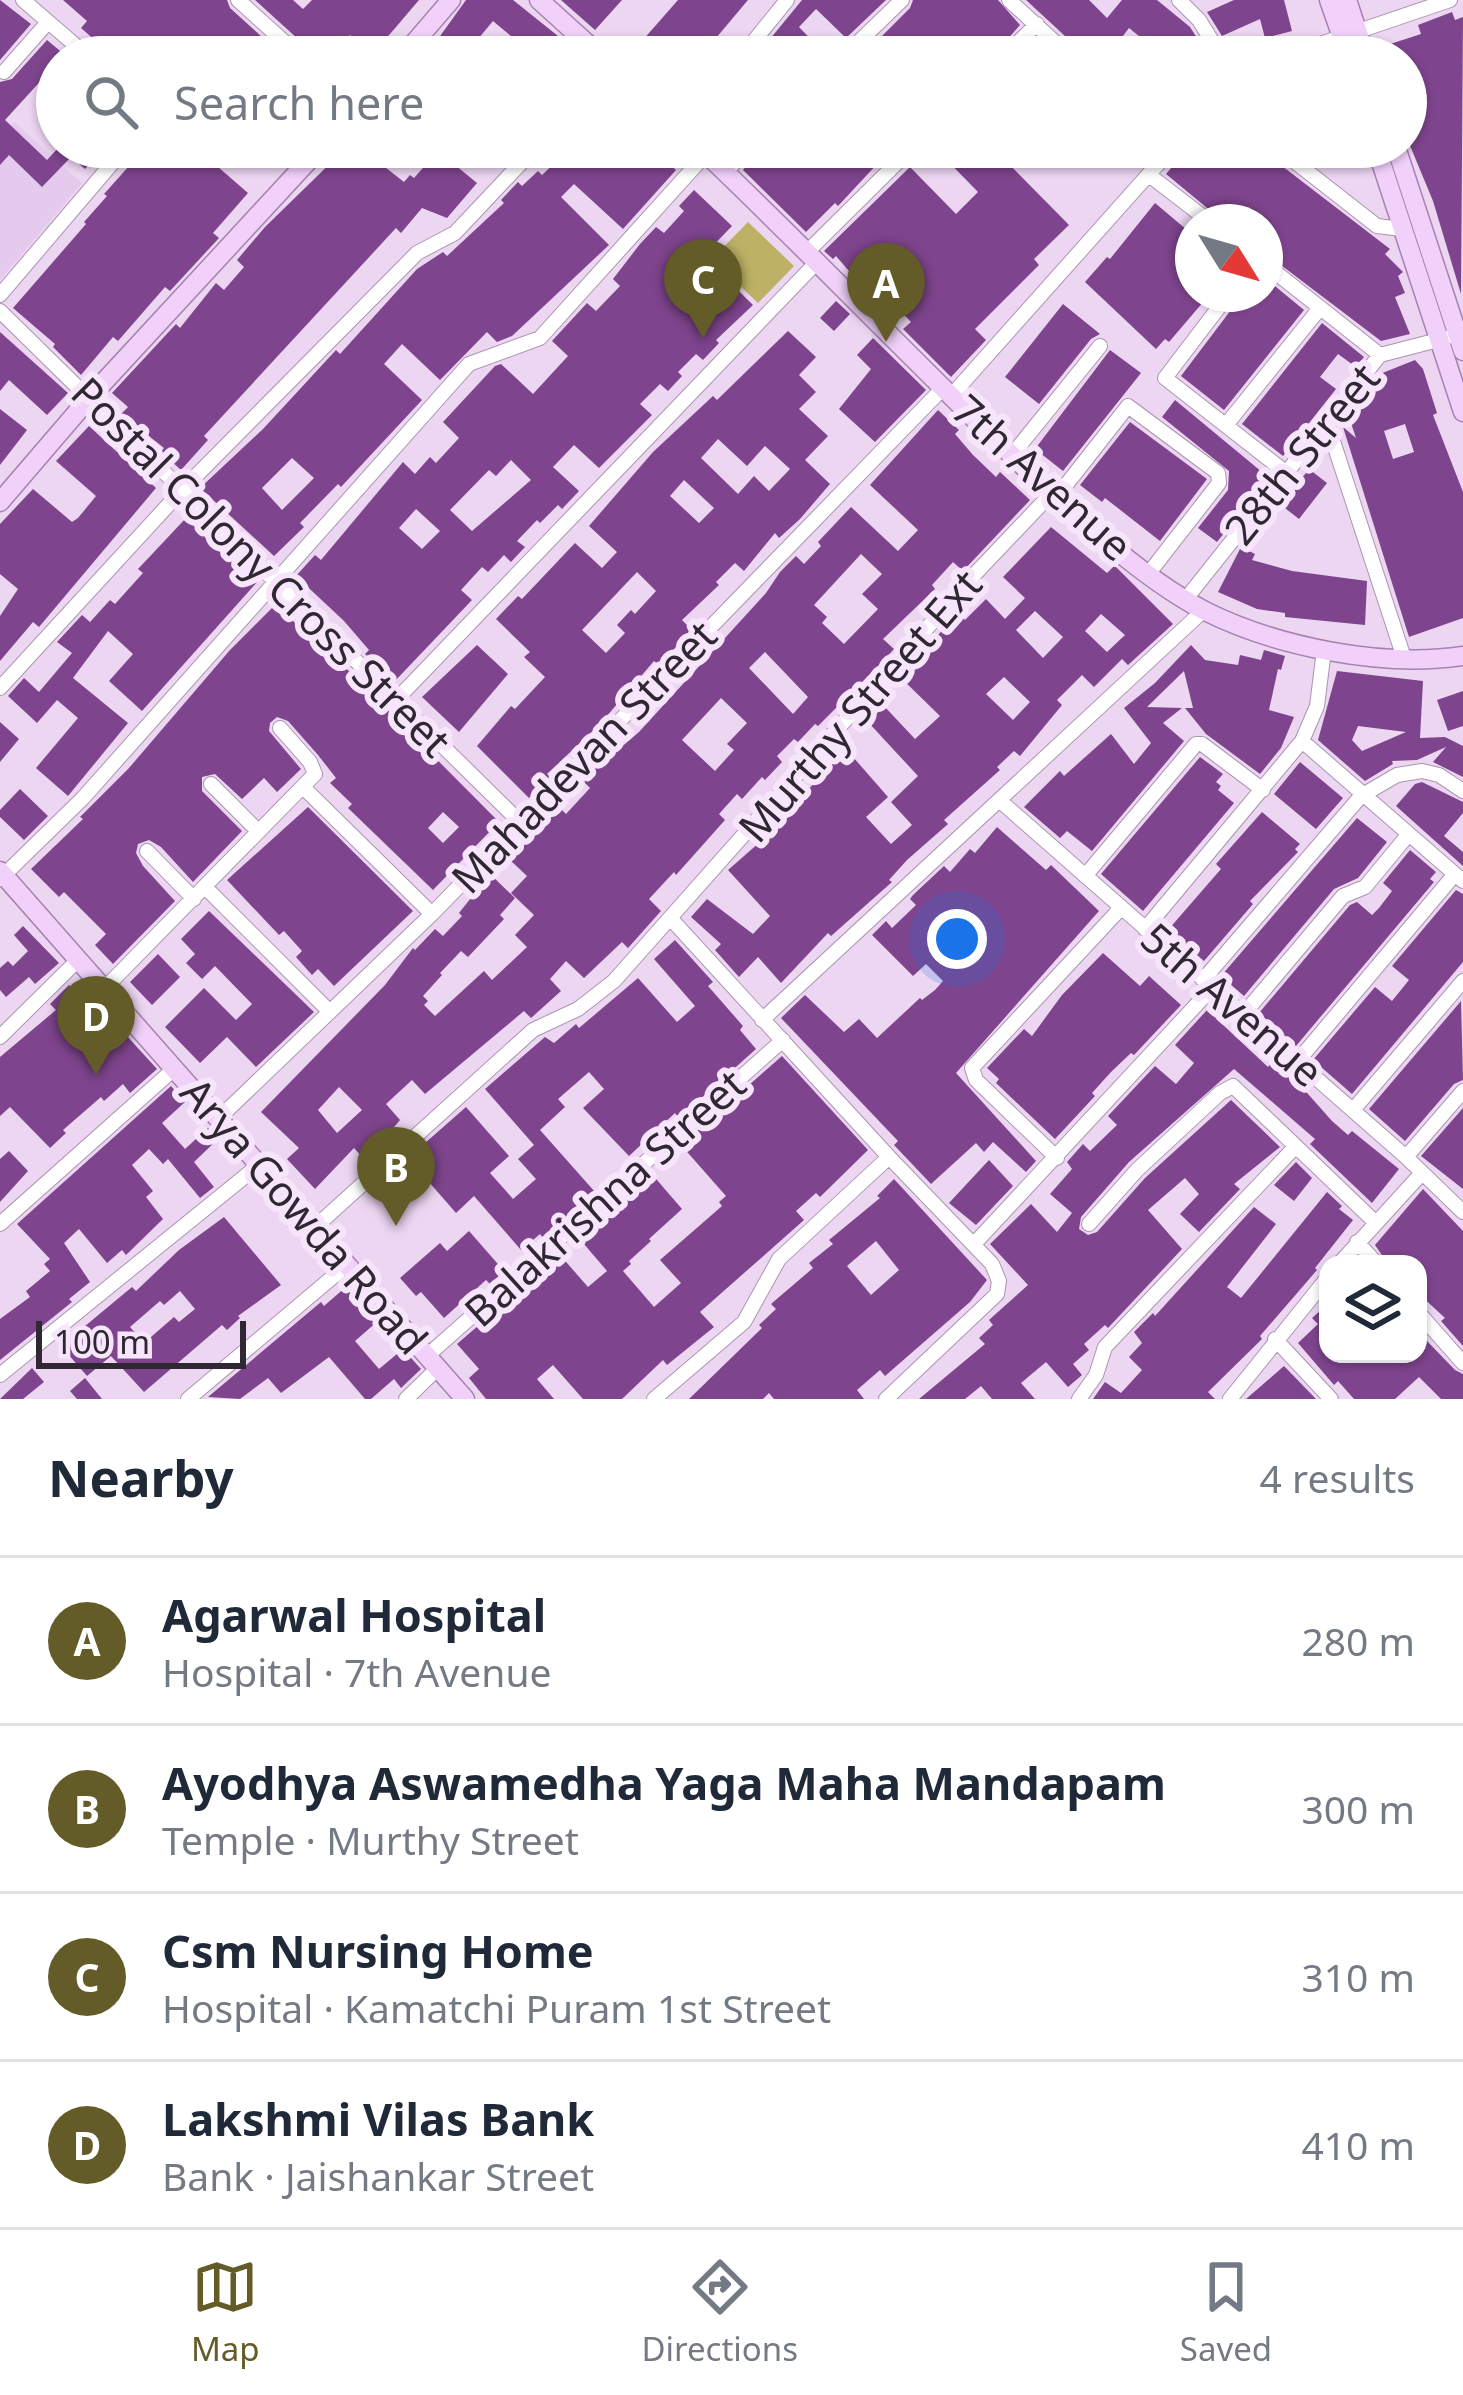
<!DOCTYPE html>
<meta charset="utf-8">
<style>
body{margin:0;font-family:"Noto Sans",sans-serif;background:#f2f2f3;color:#1f2937}
.controls{position:absolute;right:36px;bottom:36px;display:grid;overflow:hidden;border-radius:24px;box-shadow:0 3px 9px #0004}
.controls button{width:108px;height:108px;display:grid;place-items:center;padding:0;border:0;border-bottom:3px solid #e0e1e3;background:#fff;color:#1f2937;font:60px sans-serif}
.compass{position:absolute;left:1175px;top:204px;width:108px;height:108px;border-radius:50%;background:#fff;box-shadow:0 3px 9px #0004;rotate:127deg}
.scale{position:absolute;left:36px;bottom:30px;width:210px;box-sizing:border-box;padding-left:12px;border:6px solid #2f2732;border-top:0;font-size:33px;line-height:42px;white-space:nowrap;color:#2f2732;-webkit-text-stroke:9px #f7e5fb;paint-order:stroke}
.you{position:absolute;left:957px;top:939px;width:42px;height:42px;margin:-30px;border:9px solid #fff;border-radius:50%;background:#1a73e8;box-shadow:0 0 0 18px #1a73e833}
.badge{display:grid;place-items:center;width:78px;height:78px;border-radius:50%;background:#635c28;color:#fff;font-size:39px;font-weight:700}
.pin{position:absolute;translate:-50% -99px;filter:drop-shadow(0 3px 6px #0008)}
.pin::after{content:'';position:absolute;top:63px;width:42px;height:36px;background:inherit;clip-path:polygon(0 0,100% 0,50% 100%)}
.list{margin:0;padding:0;list-style:none}
h2{display:flex;justify-content:space-between;align-items:center;height:156px;margin:0;padding:0 48px;font-size:51px}
h2 small{font-size:39px;font-weight:400;color:#747a83}
.list li{display:grid;grid-template-columns:78px 1fr auto;gap:36px;align-items:center;box-sizing:border-box;height:168px;padding:0 48px;border-top:3px solid #e0e1e3}
.list b{display:block;font-size:45px;white-space:nowrap}
.list p{margin:0;font-size:39px;white-space:nowrap;color:#747a83}
.list em{font-size:39px;font-style:normal;color:#747a83}
.icon{flex:none;width:66px;height:66px;fill:none;stroke:currentColor;stroke-width:2;stroke-linecap:round;stroke-linejoin:round}
.map{position:relative;flex:none;width:1463px;height:1399px;overflow:hidden}
.search{position:absolute;background:#fff;box-shadow:0 3px 9px #0004;left:36px;right:36px;top:36px;height:132px;display:flex;align-items:center;gap:30px;box-sizing:border-box;padding:0 42px;border-radius:66px;color:#747a83;font-size:45px}
.sheet{height:828px;background:#fff}
nav{display:flex;justify-content:space-around;align-items:center;box-sizing:border-box;height:168px;border-top:3px solid #e0e1e3;background:#fff;font-size:33px;color:#747a83}
nav a{display:grid;justify-items:center;gap:6px}
nav .on{color:#635c28}
.map>svg:first-child{display:block}
</style>
<div class="map">
<svg width="1463" height="1399" viewBox="0 0 1463 1399">
<rect width="100%" height="100%" fill="#ecd6f2"/>
<!-- built -->
<path fill="#e4caec" d="M14,122L82,183L0,280V135Z"/>
<!-- green -->
<path fill="#bcb164" d="M748,222L794,266L758,303L712,259Z"/>
<!-- building -->
<path fill="#7e448d" fill-rule="evenodd" d="M0,0L31,24L0,60Z
M63,0H227L230,8L284,57H221L206,44L199,52L194,48L187,57H114L81,28L87,21Z
M255,0H293L303,9L312,0H419L373,54L350,35L331,57H312L309,49Z
M466,0H513L563,40L550,57H513L523,46L493,21L473,45L487,57H425Z
M561,0H622L595,30Z
M678,0H748L711,44L726,57H644L635,49Z
M802,0H886L846,38L816,9L799,27L828,57H789L770,39Z
M913,0H998L1020,25L992,57H861L910,8Z
M1026,0H1089L1107,18L1122,0H1157L1190,27L1209,57H1139L1150,45L1129,28L1116,45L1130,57H1082L1079,49Z
M1234,0H1284L1292,31L1265,38L1260,19L1222,36L1207,12Z
M1452,12L1455,20L1463,17L1461,294L1433,201L1406,136V57H1384L1381,47L1421,34L1418,25Z
M47,40L65,55L57,57V63L5,120L47,160L59,147H104L85,169L71,157L42,187L9,155L0,165V82L12,79Z
M1036,40L1054,57H1022Z
M146,147H195L248,193L213,233L219,238L170,291L165,287L118,341L113,337L81,375L53,347L55,344L13,308L86,224L84,222L107,196L104,194Z
M347,147H395L381,164L404,182L410,175L414,178L438,151L477,183L447,218L422,208L401,233L396,228L204,436L208,440L181,470L161,452L164,448L121,414L128,407L112,393L176,324L180,328L216,283L224,290L244,267L237,260L265,227Z
M471,147H513L496,168Z
M553,147H650L676,170L623,229L574,184L561,197L609,245L512,336L497,342L487,332L440,380L402,344L384,364L422,400L341,487L338,484L300,523L304,527L274,556L200,488L263,429L336,350L340,354L417,269L443,252L447,256L504,203L501,200L518,182L522,186L538,171L542,175L562,156ZM292,458L314,478L282,510L262,488Z
M761,147H893L838,206L835,203L806,232L743,170Z
M934,147H1008L1000,155L1069,225L1034,259L1039,265L975,329L986,340L951,377L903,329L911,322L882,292L874,300L836,256L833,259L824,251L910,167L956,214L978,192Z
M1189,147H1265L1269,156L1390,249L1385,254L1403,272L1398,276L1405,293L1395,297L1410,334L1381,341L1265,253V222H1224L1166,174Z
M694,190L732,226L703,256L753,305L716,340L719,343L703,360L696,354L678,372L682,376L668,391L660,384L640,404L652,415L599,468L574,445L553,467L579,491L562,509L558,505L540,523L537,520L517,541L525,547L511,562L504,555L488,572L482,567L461,590L472,600L394,682L365,654L369,650L344,621L296,576L315,555L321,560L403,462L415,474L430,457L436,463L459,438L443,422L495,366L501,364L533,394L568,356L552,341L587,303L596,311L620,286L613,279L640,244L656,227L664,233L684,211L679,206ZM511,460L531,480L472,531L450,510L489,470L496,476ZM416,509L440,531L422,549L399,528Z
M1155,203L1193,235V294H1210L1169,342L1165,339L1156,349L1085,282L1107,257L1110,259Z
M1265,278L1304,310L1224,410L1181,376L1243,294H1265Z
M836,301L850,314L834,331L820,318Z
M1063,304L1100,334L1091,339L1039,404L1005,377Z
M1322,323L1364,357L1356,367L1338,354L1320,377L1336,389L1283,456L1242,424Z
M788,331L816,357L799,375L816,392L799,409L828,436L805,460L830,484L800,519L779,538L775,533L744,571L735,563L716,582L719,585L682,620L692,630L659,665L654,661L600,724L547,774L550,777L529,798L477,746L511,706L515,709L545,677L524,657L530,652L496,619L518,596L522,599L575,543L602,568L617,552L589,526L653,452L713,396L717,400ZM718,439L747,466L765,446L790,469L769,491L754,476L738,494L701,458ZM684,480L714,508L699,523L670,496ZM637,572L656,591L635,614L631,610L617,625L625,633L606,653L582,630Z
M0,332L68,393L47,415L9,380L0,391Z
M873,338L926,390L875,442L839,409L871,369L857,355Z
M1110,350L1141,373L1063,471L1035,449Z
M1415,360L1423,369L1437,413L1433,415L1463,492V618L1409,637L1343,427L1356,438L1348,414L1371,394L1369,389L1383,384L1380,374ZM1405,424L1414,452L1393,459L1384,431Z
M1175,400L1268,477L1217,542L1198,528L1228,490L1229,471L1162,417Z
M0,409L27,430L0,465Z
M938,410L959,430L955,434L973,455L996,477L1000,472L1030,500L963,571L953,562L932,585L935,589L883,639L894,649L883,661L818,726L815,724L798,742L794,739L777,756L782,762L765,780L762,777L742,799L737,794L719,814L725,820L676,875L674,872L649,899L661,911L628,948L622,942L584,978L566,961L550,979L561,991L531,1018L524,1011L425,1094L412,1080L386,1104L400,1120L384,1139L363,1158L354,1148L315,1189L287,1159L299,1148L261,1112L385,985L413,948L415,950L435,929L443,936L462,916L459,913L490,874L515,898L500,915L504,919L468,957L461,951L440,973L442,975L423,996L428,1001L424,1005L435,1016L484,971L492,980L527,947L515,935L534,915L511,893L527,876L510,860L560,808L566,814L590,788L582,780L600,760L614,746L618,750L639,732L766,593L780,572L796,556L804,564L821,546L818,542L851,507L898,551L918,530L870,485ZM861,554L882,574L862,594L878,609L844,644L822,623L827,617L814,605ZM765,652L808,697L793,714L749,668ZM721,698L747,723L727,744L734,750L715,771L682,740ZM339,1087L362,1110L337,1133L318,1110Z
M1130,422L1207,479L1160,541L1105,498L1102,502L1080,485Z
M89,426L156,488L39,627L33,622L0,661V616L18,589L0,574V524L33,489L72,522L78,518L96,496L56,461Z
M1309,469L1327,483L1299,519L1281,505Z
M186,518L222,554L226,549L258,581L142,711L109,681L133,654L108,631L73,678L128,723L68,796L36,768L78,718L57,700L37,723L8,696L24,678L39,692L72,653L57,642L82,615L90,622L110,600L115,604L143,573L138,569Z
M1051,527L1107,573L1114,566L1117,568L1173,624L1128,665L1122,659L1094,687L1082,675L1057,700L1062,705L1020,756L1014,751L997,767L1000,770L944,820L948,824L907,860L889,880L892,882L831,936L828,933L781,983L758,957L739,977L715,950L721,944L691,917L707,899L753,934L770,916L728,870L793,813L790,809L846,749L888,797L866,817L891,844L912,825L891,802L918,776L868,722L884,706L915,739L940,716L899,676L958,614L965,620L986,599L1005,619L1025,598L1003,577ZM1035,611L1063,637L1043,658L1016,630ZM1101,614L1125,635L1107,652L1085,631ZM1004,677L1030,702L1013,720L986,694Z
M1241,547L1255,554L1252,560L1292,571L1367,581L1365,625L1285,617V613L1257,609L1218,592Z
M276,604L297,625L300,622L499,822L433,890L348,808L352,804L330,783L336,778L318,755L288,721L277,717L270,723L269,731L301,769L277,792L264,778L242,799L215,774L202,777V791L242,831L193,882L161,847L149,840L138,844L136,853L143,866L175,901L113,964L95,945L106,934L64,892L59,897L31,869L83,819L80,817L129,768L230,650ZM443,812L459,827L443,843L428,828Z
M477,645L508,674L459,732L422,697Z
M1191,645L1205,660L1238,665L1240,655L1261,660L1264,650L1285,656L1281,670L1278,669L1269,710L1294,717L1281,748L1260,774L1206,734L1185,708H1193L1184,671L1147,707L1182,708L1163,723L1184,741L1092,851L1067,831L1060,838L1024,807L1060,771L1064,776L1111,734L1134,764L1151,743L1124,708L1155,683Z
M1337,671L1423,681L1420,738L1445,737L1463,746V777L1433,762L1446,747L1417,760L1392,761L1393,764L1365,781L1318,740ZM1358,726L1406,732L1362,751L1352,740Z
M1463,691V726L1448,731L1437,700Z
M0,722L19,739L0,762Z
M1200,757L1223,774L1216,782L1221,786L1218,790L1234,803L1143,911L1101,874Z
M1300,762L1343,798L1316,829L1274,794Z
M1422,782L1463,802V813L1444,836L1463,852V866L1396,806L1415,784Z
M20,789L48,816L24,840L0,817V810Z
M308,807L413,911L334,986L318,969L312,975L296,957L302,951L284,931L279,935L227,880Z
M1262,812L1300,844L1295,849L1298,852L1250,901L1253,904L1204,961L1168,930L1221,869L1216,864Z
M1357,818L1387,842L1358,878L1334,889L1244,996L1221,976Z
M997,827L1046,870L1051,865L1099,911L956,1073L1036,1161L1026,1172L993,1142L984,1152L976,1143L931,1184L894,1145L898,1141L781,1018L805,995L844,1032L859,1019L877,1038L920,998L922,1000L935,990L943,981L926,964L913,976L872,935L886,921L892,928L916,905L910,899L913,895L944,866L950,872L970,849L975,853Z
M1410,850L1436,872L1430,879L1434,882L1296,1046L1259,1013L1350,905L1357,902L1372,915L1379,908L1392,891L1383,883Z
M1456,890L1463,894V962L1352,1094L1313,1060L1375,987L1392,1001L1409,980L1392,966Z
M209,911L314,1012L256,1067L227,1037L200,1063L165,1027L204,988L236,1020L252,1004L215,966L202,979L186,963L195,954L181,939Z
M23,926L59,963L35,984L29,977L6,997L0,990V968L8,961L13,966L28,951L14,935Z
M675,940L713,982L708,986L743,1026L740,1030L756,1049L679,1118L675,1113L629,1156L583,1108L604,1089L589,1072L558,1099L565,1107L540,1130L595,1192L543,1238L540,1234L521,1250L474,1196L456,1213L408,1158L466,1107L509,1156L490,1173L513,1199L536,1179L518,1159L534,1145L485,1089L545,1037L554,1043L576,1024L579,1028L638,978L677,1022L695,1006L654,959Z
M1103,953L1140,986L1149,976L1181,1005L1134,1055L1131,1053L1111,1072L1092,1093L1095,1096L1055,1139L996,1083L999,1079L987,1068L1024,1029L1032,1036L1062,995Z
M158,954L180,977L152,1005L130,982Z
M69,985L109,1030L116,1024L157,1069L130,1093L123,1084L104,1101L101,1097L63,1130L66,1133L50,1148L10,1107L0,1116V1057L56,1010L50,1004Z
M1461,1001L1463,1080L1454,1084L1405,1141L1369,1109Z
M1207,1010L1268,1067L1276,1058L1332,1121L1348,1135L1352,1131L1399,1169L1372,1203L1310,1144L1315,1139L1234,1069L1129,1162L1081,1217L1079,1229L1088,1235L1097,1232L1145,1178L1231,1100L1280,1147L1234,1184L1240,1189L1199,1232L1180,1214L1199,1194L1185,1178L1148,1210L1182,1249L1108,1328L1105,1325L1084,1344L1089,1350L1073,1364L1082,1375L1068,1387L1046,1362L1021,1383L1035,1399H992L981,1386L965,1399H919L985,1344L979,1338L993,1325L989,1320L1028,1285L990,1244L1031,1204L1057,1232L1072,1213L1050,1194L1072,1169L1067,1162L1083,1144L1090,1151L1117,1125L1108,1116L1155,1066L1176,1084L1194,1063L1175,1045Z
M782,1056L868,1150L820,1197L816,1193L796,1211L804,1220L700,1312L714,1327L667,1365L663,1360L622,1399H583L553,1365L537,1379L554,1399H486L469,1378L479,1369L457,1344L560,1255L588,1287L607,1271L578,1237L651,1173L682,1209L649,1239L651,1241L629,1261L631,1264L623,1271L654,1307L681,1283L660,1260L722,1206L719,1202L726,1196L681,1145Z
M171,1086L185,1102L162,1123L185,1149L208,1128L218,1139L194,1162L214,1187L200,1198L168,1159L163,1164L149,1149L132,1165L153,1191L146,1197L163,1219L126,1255L122,1250L107,1263L79,1229L64,1243L90,1282L69,1299L72,1302L0,1360V1319L30,1297L26,1291L50,1271L44,1264L50,1259L17,1224Z
M1463,1108V1189L1421,1156Z
M9,1151L28,1171L0,1202V1159Z
M989,1160L1013,1186L976,1225L949,1203Z
M1296,1162L1312,1178L1294,1201L1274,1185Z
M894,1179L987,1280L970,1302L885,1376L880,1370L857,1390L864,1399H774L769,1393L763,1399H689L762,1328L759,1325L776,1309L771,1304L813,1268L809,1263L833,1244L829,1240L880,1198L877,1196ZM876,1241L899,1270L871,1295L847,1266Z
M1423,1189L1463,1231V1346L1441,1321L1445,1318L1418,1293V1264H1388L1375,1245Z
M1327,1192L1342,1206L1339,1209L1353,1220L1315,1268L1317,1270L1260,1336L1262,1339L1208,1392L1215,1399H1093L1105,1382L1121,1393L1142,1370L1129,1357L1142,1343L1134,1332L1153,1313L1155,1316L1254,1207L1276,1224L1227,1287L1241,1298Z
M224,1217L281,1285L238,1316L240,1318L227,1330L222,1325L144,1392L111,1356L87,1376L61,1346L132,1287L136,1291L179,1250ZM180,1291L195,1309L179,1322L174,1317L144,1343L130,1327L160,1301L164,1305Z
M469,1231L504,1271L490,1284L486,1280L444,1318L421,1292L416,1296L400,1278L440,1243L447,1251Z
M347,1286L378,1321L355,1341L379,1369L403,1349L421,1369L401,1388L394,1379L371,1399H365L329,1357L281,1393L268,1378L240,1399L208,1397L321,1302L324,1306Z
M1328,1304V1354H1418V1348L1426,1340L1455,1370L1463,1374V1399H1441L1419,1377L1395,1399H1354L1338,1381L1334,1385L1298,1343L1318,1324L1312,1318Z
M1284,1366L1316,1399H1246Z
M32,1368L44,1382L23,1399H0Z
M85,1378L102,1399H77L70,1391Z"/>
<g fill="none" stroke-linecap="round" stroke-linejoin="round">
<!-- minor casing -->
<g stroke="#aa95af" stroke-width="16">
<path id="minor" d="M23,0L89,57
M238,0L301,57
M1009,0L1071,57
M1179,0L1199,20L1222,57
M741,57L787,0
M843,57L902,0
M1003,57L1037,24
M1282,57L1450,0
M4,72L48,22
M52,106L57,100
M1276,147L1377,226L1402,229
M725,172L750,147
M1149,175L1210,222
M807,252L913,147
M1265,264L1380,355
M1229,294L1165,378L1284,471
M0,295L126,147
M0,311L521,823
M951,396L1173,147
M1226,425L1320,308
M1328,426L1404,658
M1012,455L1100,346
M1055,499L1128,406L1218,473L1219,483L1149,573
M1185,600L1380,355L1446,338
M0,688L183,489L417,253L455,233L536,147
M396,700L816,263
M1302,741L1463,881
M211,784L258,831
M303,787L432,914
M999,800L1406,1157L1463,1212
M147,851L194,899
M1085,876L1196,744H1202L1263,790
M0,879L83,798L469,364L540,338L706,154
M205,887L330,1012
M672,920L889,1157L992,1264L999,1281L997,1294L886,1399
M1145,929L1302,741L1317,706L1324,650
M1203,980L1361,796L1397,775L1422,771L1439,775L1463,791
M104,989L315,774L310,762L280,728
M1242,1016L1343,896L1365,887L1408,835
M762,1020L1204,610
M0,1037L78,960
M1296,1063L1455,874
M1353,1110L1463,981
M218,1119L432,914L943,388
M1406,1157L1463,1091
M1057,1158L976,1080L972,1068L1121,908
M0,1224L174,1069
M1089,1224L1137,1170L1220,1093L1233,1086L1376,1223
M314,1228L533,1030L578,1009L614,981L974,575L1051,494
M1357,1242L1377,1264
M975,1243L1212,988
M1339,1264L1421,1174
M1418,1312L1463,1363
M1275,1339L1331,1399
M427,1356L783,1040
M0,1375L259,1165
M188,1399L347,1265
M406,1399L438,1368
M654,1399L744,1322L779,1259L889,1157
M1079,1399L1096,1375L1105,1347L1296,1146
M1230,1399L1328,1277"/>
</g>
<!-- major casing -->
<g stroke="#a781b1" stroke-width="21">
<path id="major" d="M539,0L602,57
M1329,0L1349,57
M1347,0L1366,57
M402,57L451,0
M699,147C799,242 894,341 993,437C1051,493 1133,574 1205,611C1277,647 1383,668 1463,656
M1376,147L1463,412
M1396,147L1463,351
M0,502L90,397L321,147
M0,871L465,1399"/>
</g>
<!-- minor -->
<use href="#minor" stroke="#fff" stroke-width="14"/>
<!-- major -->
<use href="#major" stroke="#f1d1fa" stroke-width="18"/>
</g>
<g text-anchor="middle" stroke-width="12" stroke-linejoin="round" paint-order="stroke">
<!-- street labels -->
<g font-size="42" fill="#2f2732" stroke="#f7e5fb">
<text transform="translate(1302 454) rotate(-51)" y="15">28th Street</text>
<text transform="translate(1042 478) rotate(42)" y="15">7th Avenue</text>
<text transform="translate(261 567) rotate(45)" y="15">Postal Colony Cross Street</text>
<text transform="translate(860 706) rotate(-49)" y="15">Murthy Street Ext</text>
<text transform="translate(584 757) rotate(-46)" y="15">Mahadevan Street</text>
<text transform="translate(1232 1005) rotate(41)" y="15">5th Avenue</text>
<text transform="translate(605 1198) rotate(-42)" y="15">Balakrishna Street</text>
<text transform="translate(304 1216) rotate(49)" y="15">Arya Gowda Road</text>
</g>
</g>
</svg>
<div class="controls">
<button><svg class="icon" aria-label="layers" viewBox="0 0 24 24"><path d="M12 4l9 5-9 5-9-5zM3 14l9 5 9-5"/></svg></button>
</div>
<svg class="compass" viewBox="-18 -18 36 36"><path d="M0-13l5 13h-10z" fill="#e53935"/><path d="M0 13l5-13h-10z" fill="#747a83"/></svg>
<div class="scale">100 m</div>
<div class="you"></div>
<div class="pin badge" style="left:886px;top:342px">A</div>
<div class="pin badge" style="left:396px;top:1226px">B</div>
<div class="pin badge" style="left:703px;top:338px">C</div>
<div class="pin badge" style="left:96px;top:1075px">D</div>
<div class="search"><svg class="icon" aria-label="search" viewBox="0 0 24 24"><circle cx="10" cy="10" r="6"/><path d="M15 15l6 6"/></svg>Search here</div>
</div>
<section class="sheet">
<h2>Nearby<small>4 results</small></h2>
<ul class="list">
<li><span class="badge">A</span><div><b>Agarwal Hospital</b><p>Hospital · 7th Avenue</p></div><em>280 m</em></li>
<li><span class="badge">B</span><div><b>Ayodhya Aswamedha Yaga Maha Mandapam</b><p>Temple · Murthy Street</p></div><em>300 m</em></li>
<li><span class="badge">C</span><div><b>Csm Nursing Home</b><p>Hospital · Kamatchi Puram 1st Street</p></div><em>310 m</em></li>
<li><span class="badge">D</span><div><b>Lakshmi Vilas Bank</b><p>Bank · Jaishankar Street</p></div><em>410 m</em></li>
</ul>
</section>
<nav>
<a class="on"><svg class="icon" aria-label="map" viewBox="0 0 24 24"><path d="M3 6l6-2 6 2 6-2v14l-6 2-6-2-6 2zM9 4v14M15 6v14"/></svg>Map</a>
<a><svg class="icon" aria-label="directions" viewBox="0 0 24 24"><path d="M12 3l9 9-9 9-9-9zM9 14v-3h6M13 9l2 2-2 2"/></svg>Directions</a>
<a><svg class="icon" aria-label="saved" viewBox="0 0 24 24"><path d="M7 4h10v16l-5-4-5 4z"/></svg>Saved</a>
</nav>
